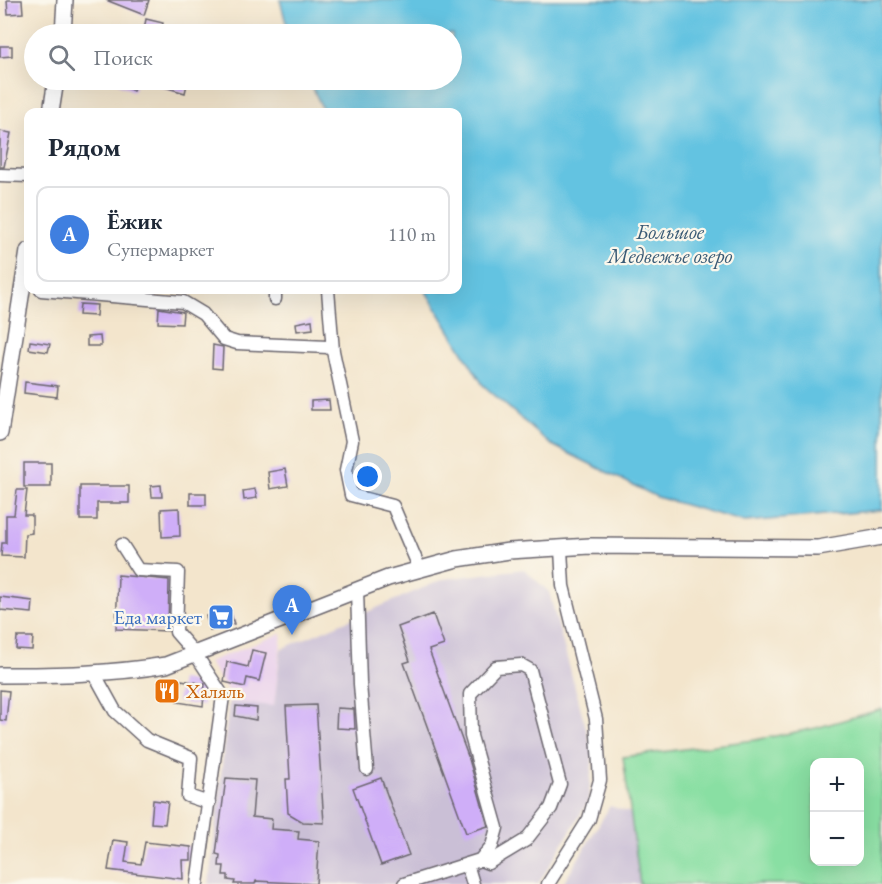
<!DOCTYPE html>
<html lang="ru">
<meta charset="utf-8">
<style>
body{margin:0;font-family:"EB Garamond",serif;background:#f6f6f7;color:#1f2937}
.controls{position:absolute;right:18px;bottom:18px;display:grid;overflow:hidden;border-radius:12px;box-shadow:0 6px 24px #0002}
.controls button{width:54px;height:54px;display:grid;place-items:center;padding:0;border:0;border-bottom:2px solid #e0e1e3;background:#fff;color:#1f2937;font:30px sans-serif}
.you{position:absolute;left:368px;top:477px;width:21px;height:21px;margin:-15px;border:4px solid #fff;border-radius:50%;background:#1a73e8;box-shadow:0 0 0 9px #1a73e833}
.badge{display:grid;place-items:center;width:39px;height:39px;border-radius:50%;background:#b5179e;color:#fff;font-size:20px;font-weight:700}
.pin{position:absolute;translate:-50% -50px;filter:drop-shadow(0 2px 3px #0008)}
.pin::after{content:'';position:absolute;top:32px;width:21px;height:18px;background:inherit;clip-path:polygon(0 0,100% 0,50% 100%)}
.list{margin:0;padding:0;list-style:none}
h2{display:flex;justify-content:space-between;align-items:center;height:78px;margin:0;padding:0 24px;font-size:26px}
h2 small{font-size:20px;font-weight:400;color:#747a83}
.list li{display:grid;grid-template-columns:39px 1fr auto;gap:18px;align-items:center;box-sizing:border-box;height:96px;margin:0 12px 12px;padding:0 12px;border:2px solid #e0e1e3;border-radius:12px}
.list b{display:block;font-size:22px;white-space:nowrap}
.list p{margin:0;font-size:20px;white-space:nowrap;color:#747a83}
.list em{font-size:20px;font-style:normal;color:#747a83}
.icon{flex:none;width:33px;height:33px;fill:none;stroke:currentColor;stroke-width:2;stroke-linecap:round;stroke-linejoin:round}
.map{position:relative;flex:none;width:882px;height:884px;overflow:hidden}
.search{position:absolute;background:#fff;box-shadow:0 6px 24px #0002;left:24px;top:24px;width:438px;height:66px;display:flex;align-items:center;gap:15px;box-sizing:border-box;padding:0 21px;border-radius:33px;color:#747a83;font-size:22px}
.panel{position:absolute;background:#fff;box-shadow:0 6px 24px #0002;left:24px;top:108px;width:438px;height:186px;border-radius:12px}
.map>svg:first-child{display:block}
</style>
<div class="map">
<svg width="882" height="884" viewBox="0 0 882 884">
<rect width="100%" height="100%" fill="#fbf7ec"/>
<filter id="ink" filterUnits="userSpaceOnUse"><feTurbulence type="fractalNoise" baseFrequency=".0167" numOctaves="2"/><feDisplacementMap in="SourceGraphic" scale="12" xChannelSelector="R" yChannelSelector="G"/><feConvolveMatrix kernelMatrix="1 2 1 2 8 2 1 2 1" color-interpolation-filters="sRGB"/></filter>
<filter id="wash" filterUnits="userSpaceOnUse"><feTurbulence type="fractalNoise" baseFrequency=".008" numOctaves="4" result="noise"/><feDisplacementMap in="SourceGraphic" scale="24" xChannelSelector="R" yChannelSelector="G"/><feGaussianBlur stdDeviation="1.35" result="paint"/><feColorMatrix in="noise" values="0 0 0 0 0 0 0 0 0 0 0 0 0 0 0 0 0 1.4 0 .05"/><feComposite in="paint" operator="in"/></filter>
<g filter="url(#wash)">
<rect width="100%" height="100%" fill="#f3e5cc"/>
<!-- built -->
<path fill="#ead1ec" d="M282,633L274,707L229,702L230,693L208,662Z"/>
<!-- industrial -->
<path fill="#cabfd6" d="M524,569L549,592L593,754L588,802L538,884H209L229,702L274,706L281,649L444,579Z
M610,806L631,813L640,884H563Z"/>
<!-- green -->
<path fill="#89dfa3" stroke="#56806f" stroke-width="1.5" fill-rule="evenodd" d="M882,709V884H640L623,757L755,740L816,728ZM814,762H860V862H814Z"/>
<!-- water -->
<path fill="#63c3e1" stroke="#42728e" stroke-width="1.5" d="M280,0H882V510L745,522L657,497L550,444L483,385L425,290H458V112H324L309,80H452V34H289Z"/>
<g id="blocks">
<!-- building -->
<path fill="#cfaef8" d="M7,0H22L23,13L8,14Z
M106,0H149L144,15Z
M146,19L163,23L161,33L144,29Z
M0,46H12V56L0,57Z
M112,80H139L133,91Z
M147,80H188L185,93L147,82Z
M0,131L11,133L4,167H0Z
M80,304L97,305L96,316L79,315Z
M159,308L183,312L182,324L158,323Z
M312,320L313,329L297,331L296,323Z
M100,336L101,346H87V337Z
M30,341L50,344L48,352L29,349Z
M213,345L223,347L222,369L212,368Z
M25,382L58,386L57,397L24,393Z
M329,400L330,410H311V401Z
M24,463H51V487H24Z
M285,469L288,486L270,489L268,472Z
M161,485L162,497H152L151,486Z
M80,486H129V503H97V520H80Z
M255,489L257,498L244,500L243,491Z
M17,490H27L24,515H32V533L25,534L24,557L1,556L2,543H6V515H14Z
M190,493H206V505H190Z
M179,508L180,536L162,537L161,509Z
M118,575L169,580L168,631L116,629Z
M0,597L33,601L32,613L0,610Z
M230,610L234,624L210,630L206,616Z
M433,614L444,645L429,650L469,759L488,826L466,833L404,663L410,661L398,627Z
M17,637H33L32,650L16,649Z
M252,650L266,653L259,681L247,678L245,687L224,682L227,662L248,667Z
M181,680L205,684L203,706L177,702Z
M0,690L9,691L6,721L0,720Z
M316,705L324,823L303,822L288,813L286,779H290L286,706Z
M236,706L257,708L256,720L235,716Z
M337,708L354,709L355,729L336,728Z
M226,778L255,780L252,817L272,819L271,829L299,831L298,839L319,841L316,884L256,881L255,884H234L235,881L228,880V875H223L224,866H219L220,855L216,854Z
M381,778L409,855L381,865L353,788Z
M153,800L168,802L165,824L151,823Z
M113,840L128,842L125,862L141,864L145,842L191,847V860H182L183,879L108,870Z"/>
</g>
</g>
<g filter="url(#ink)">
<use href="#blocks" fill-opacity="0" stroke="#6b666e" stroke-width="1.5"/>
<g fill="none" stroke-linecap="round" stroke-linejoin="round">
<!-- minor casing -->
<g stroke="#6b666e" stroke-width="15">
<path id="minor" d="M0,175L28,176
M41,290L183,302L203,314L224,339L237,343L328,347L333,351
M328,290L333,351L352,441L346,470L351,495L393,506L419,567
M275,299V290
M122,545L138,570L178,572L176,632L196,655L223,696L197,884
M357,590L360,684L367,769
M94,673L115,711L147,740L191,758L188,796L209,803
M467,864L473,884
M404,884L480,860L492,846L497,828L471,736L470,694L496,667L521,665L530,670L560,784L551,808L526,840L488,863L480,860
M548,884L589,819L600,780L596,719L563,586L561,549"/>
</g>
<!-- major casing -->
<g stroke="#6b666e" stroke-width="18">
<path id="major" d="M63,34L65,0
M51,112L56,80
M0,433L28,251
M0,675C56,675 111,674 166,665L388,578L457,559L509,551L590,546L818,548L882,537"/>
</g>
<!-- minor -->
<use href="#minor" stroke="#fff" stroke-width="12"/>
<!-- major -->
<use href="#major" stroke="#fff" stroke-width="15"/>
</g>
</g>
<!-- icons -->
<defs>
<g id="supermarket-square" transform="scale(1.35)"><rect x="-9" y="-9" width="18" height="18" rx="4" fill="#3f7fe0" stroke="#fbf7ec"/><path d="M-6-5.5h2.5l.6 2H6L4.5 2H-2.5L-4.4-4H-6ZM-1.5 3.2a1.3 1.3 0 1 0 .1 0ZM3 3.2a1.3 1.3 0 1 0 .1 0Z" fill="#fff"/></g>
<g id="restaurant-square" transform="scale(1.35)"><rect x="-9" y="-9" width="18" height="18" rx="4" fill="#e8710a" stroke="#fbf7ec"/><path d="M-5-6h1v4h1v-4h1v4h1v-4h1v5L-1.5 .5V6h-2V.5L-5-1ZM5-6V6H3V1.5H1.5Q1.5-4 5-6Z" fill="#fff"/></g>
</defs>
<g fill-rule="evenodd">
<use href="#supermarket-square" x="221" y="617"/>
<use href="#restaurant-square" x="167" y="691"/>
</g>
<g text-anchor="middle" stroke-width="4.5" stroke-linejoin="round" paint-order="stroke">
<!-- shop labels -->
<g font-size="20" fill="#366cbe" stroke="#fbf7ec" text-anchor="end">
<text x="202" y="624">Еда маркет</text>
</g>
<!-- food labels -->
<g font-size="20" fill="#c56008" stroke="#fbf7ec" text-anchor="start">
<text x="186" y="698">Халяль</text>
</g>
<!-- water labels -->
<g font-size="21" font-style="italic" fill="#395a75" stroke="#fbf7ec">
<text x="670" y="239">Большое<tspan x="670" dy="24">Медвежье озеро</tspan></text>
</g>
</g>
</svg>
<div class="controls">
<button>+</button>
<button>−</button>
</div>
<div class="you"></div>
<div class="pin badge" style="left:292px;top:635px;background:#3f7fe0">A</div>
<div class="search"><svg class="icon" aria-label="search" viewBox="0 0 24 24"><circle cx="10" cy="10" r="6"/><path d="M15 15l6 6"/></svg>Поиск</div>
<section class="panel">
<h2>Рядом<small></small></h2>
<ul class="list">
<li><span class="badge" style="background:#3f7fe0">A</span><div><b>Ёжик</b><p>Супермаркет</p></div><em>110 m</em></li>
</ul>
</section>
</div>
